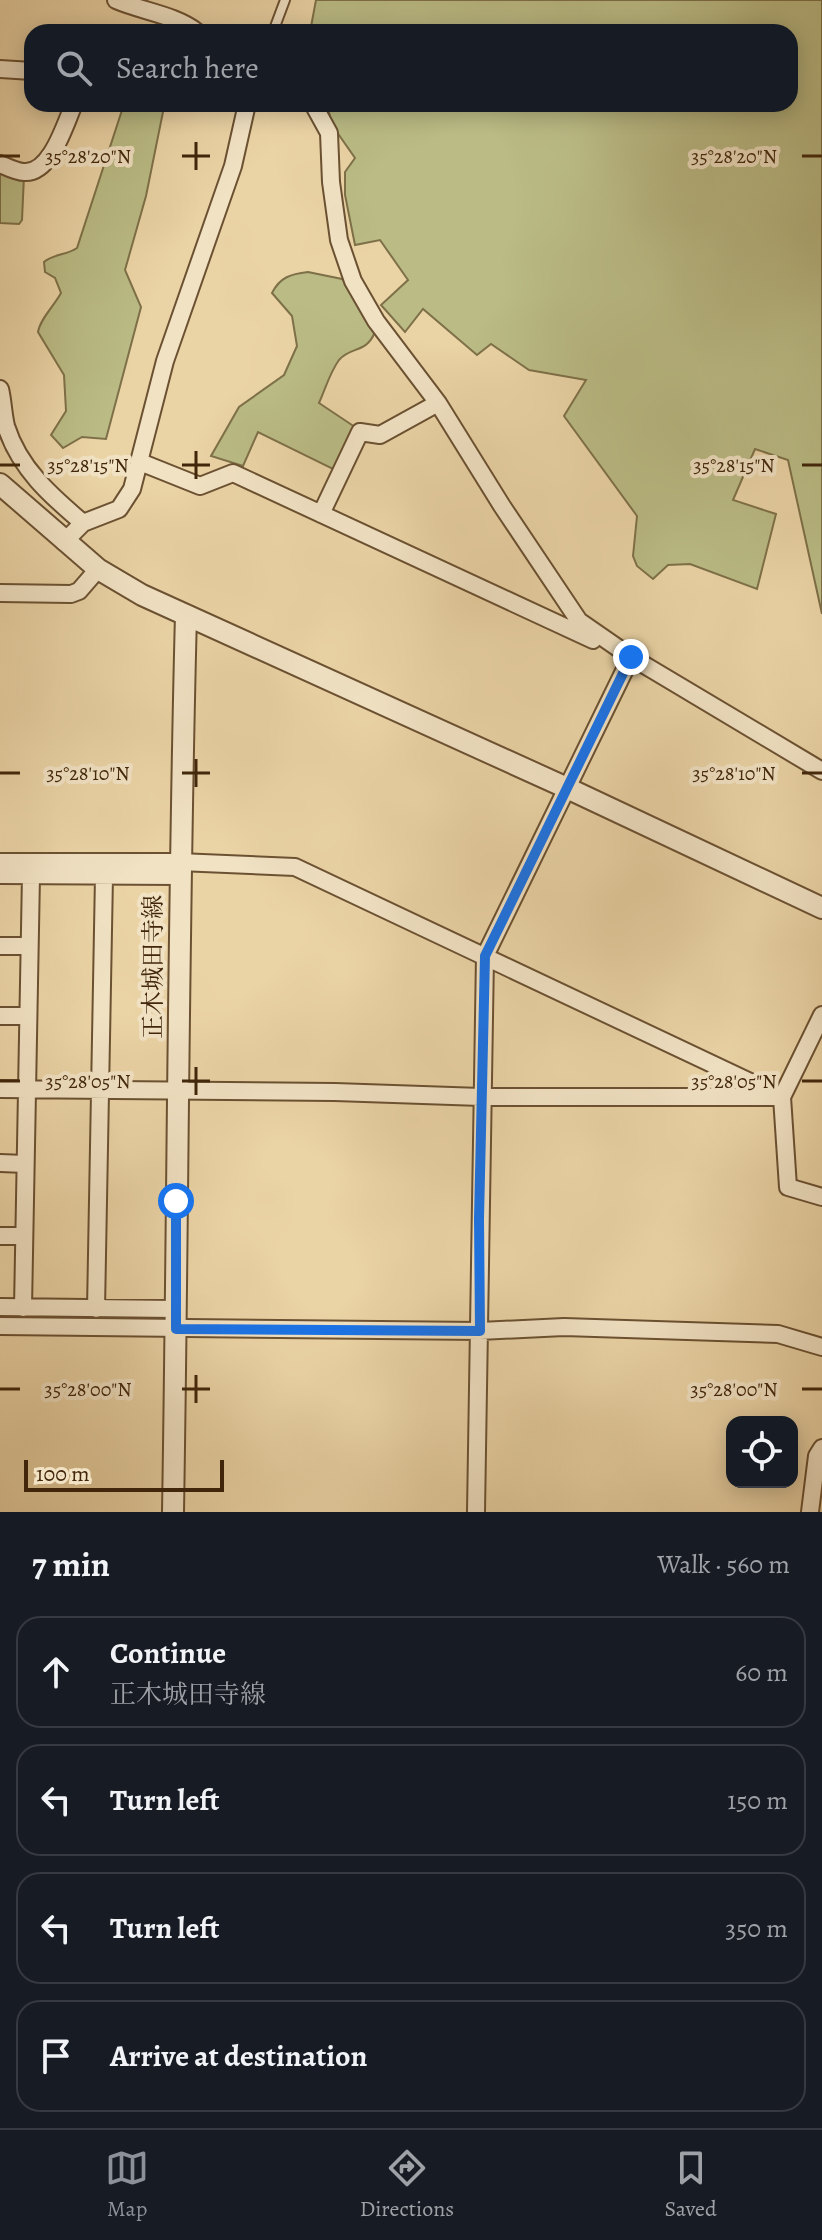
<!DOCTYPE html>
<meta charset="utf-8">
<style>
body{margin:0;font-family:Alegreya,"Noto Serif JP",serif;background:#20242c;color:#f1f3f6}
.controls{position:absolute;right:24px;bottom:24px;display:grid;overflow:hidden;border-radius:16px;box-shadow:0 4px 20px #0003}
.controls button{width:72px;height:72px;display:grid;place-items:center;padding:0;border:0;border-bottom:2px solid #363941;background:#171b24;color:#f1f3f6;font:40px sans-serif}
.scale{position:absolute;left:24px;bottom:20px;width:200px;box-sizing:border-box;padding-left:8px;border:4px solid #41260b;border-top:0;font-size:22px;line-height:28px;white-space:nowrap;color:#41260b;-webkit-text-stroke:6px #f1e2c4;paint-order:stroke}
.stop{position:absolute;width:24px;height:24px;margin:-18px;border:6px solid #1a73e8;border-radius:50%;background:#fff}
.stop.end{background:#1a73e8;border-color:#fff;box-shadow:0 2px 8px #0008}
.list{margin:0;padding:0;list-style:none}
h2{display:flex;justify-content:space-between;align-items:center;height:104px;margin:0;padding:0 32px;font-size:34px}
h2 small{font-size:26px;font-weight:400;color:#9ea1a6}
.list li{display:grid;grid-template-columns:52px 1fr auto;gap:24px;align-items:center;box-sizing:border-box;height:112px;margin:0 16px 16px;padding:0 16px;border:2px solid #363941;border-radius:24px}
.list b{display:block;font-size:30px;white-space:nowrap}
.list p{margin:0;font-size:26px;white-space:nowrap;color:#9ea1a6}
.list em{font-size:26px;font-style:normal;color:#9ea1a6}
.icon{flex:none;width:44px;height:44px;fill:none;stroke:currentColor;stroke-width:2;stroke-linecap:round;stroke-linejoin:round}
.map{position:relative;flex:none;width:822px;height:1512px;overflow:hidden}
.search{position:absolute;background:#171b24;box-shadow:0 4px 20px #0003;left:24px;right:24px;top:24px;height:88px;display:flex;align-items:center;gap:20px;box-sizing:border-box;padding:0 28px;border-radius:24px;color:#9ea1a6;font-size:30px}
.sheet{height:616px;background:#171b24}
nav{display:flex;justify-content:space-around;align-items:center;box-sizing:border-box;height:112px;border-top:2px solid #363941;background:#171b24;font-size:22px;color:#9ea1a6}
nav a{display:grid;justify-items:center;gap:4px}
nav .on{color:#8c9099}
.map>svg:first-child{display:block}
</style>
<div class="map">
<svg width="822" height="1512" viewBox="0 0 822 1512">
<rect width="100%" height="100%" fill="#ead3a5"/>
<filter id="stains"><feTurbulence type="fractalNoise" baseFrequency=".0025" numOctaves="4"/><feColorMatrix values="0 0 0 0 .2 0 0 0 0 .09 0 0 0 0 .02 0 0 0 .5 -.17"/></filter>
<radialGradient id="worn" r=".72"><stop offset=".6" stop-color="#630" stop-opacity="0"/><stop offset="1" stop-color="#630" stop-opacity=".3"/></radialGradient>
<!-- green -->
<path fill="#babb85" stroke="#7e7048" stroke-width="2" d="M316,0H822V614L788,460L755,449L733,500L776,514L757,589L690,564L668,565L653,579L637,566L633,556L637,516L564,416L586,380L529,370L491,344L477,355L423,309L405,332L381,305L408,280L380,240L355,245L345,195V172L355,158L332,125L327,104H790V32H310Z
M124,104H162L164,107L146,196L125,270L141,307L106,439L82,437L63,448L51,435L66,411L64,375L38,332C40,319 54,306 61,293L55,278L45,272L44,262C53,254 67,255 77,248Z
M0,170L24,176L22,220L19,224L0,223Z
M308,272L342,279L353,289L375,332C366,354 351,346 339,360C330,372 325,390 319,403L355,427L335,470L258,432L243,466L211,456L239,407L284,375L297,346L292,316L272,293C280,277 291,274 308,272Z"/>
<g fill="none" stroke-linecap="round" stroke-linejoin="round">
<!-- service casing -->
<g stroke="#6b5132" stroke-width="12">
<path id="service" d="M273,32L285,0"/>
</g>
<!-- minor casing -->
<g stroke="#6b5132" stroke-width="20">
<path id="minor" d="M116,0C141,11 176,15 197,32
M0,69L32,71
M313,104L329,133L331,182L339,240L353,281L376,321L438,403L502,506L579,621L631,657L822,771
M0,164C7,167 17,172 24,172C51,174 65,124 74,104
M0,389C3,401 3,414 6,426C19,468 51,496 83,523
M140,462L200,486L233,473L593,640
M321,514L360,432L380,435L438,403
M64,542L83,523L119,509L132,489L165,361L233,166L247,104
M0,593L71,594L79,591L98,569
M0,862H179L295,867L782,1097
M0,875L179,876
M0,946H29
M822,1015L782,1097L788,1187L822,1197
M0,1016H28
M0,1089L335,1092L481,1097H776
M0,1163L25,1164
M0,1236H24
M0,1307L176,1309
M23,1308L31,875
M96,1309L104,876
M0,1326L480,1331L564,1327L778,1334L822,1347
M476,1512L485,956L631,657
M810,1512L817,1456L822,1448"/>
</g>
<!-- tertiary casing -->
<g stroke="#6b5132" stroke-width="24">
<path id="tertiary" d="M0,484L98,569L142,595L567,788L822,908
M173,1512C178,1213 178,914 186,615"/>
</g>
<!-- service -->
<use href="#service" stroke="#f1e2c4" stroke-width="8"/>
<!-- minor -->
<use href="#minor" stroke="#f1e2c4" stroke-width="16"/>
<!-- tertiary -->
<use href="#tertiary" stroke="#f1e2c4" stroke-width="20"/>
</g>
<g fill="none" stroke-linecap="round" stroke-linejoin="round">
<!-- route -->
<path stroke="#1a73e8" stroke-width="10" d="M176,1201V1329L480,1331L479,1219L485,956L631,657"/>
</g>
<!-- ticks -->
<path fill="none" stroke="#41260b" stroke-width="3" d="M196,142V170M0,156H20M182,156H210M802,156H822M196,451V479M0,465H20M182,465H210M802,465H822M196,759V787M0,773H20M182,773H210M802,773H822M196,1067V1095M0,1081H20M182,1081H210M802,1081H822M196,1375V1403M0,1389H20M182,1389H210M802,1389H822"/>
<g text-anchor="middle" stroke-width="8" stroke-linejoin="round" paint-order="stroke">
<!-- street labels -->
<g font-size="24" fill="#41260b" stroke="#f1e2c4">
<text transform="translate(153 967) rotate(-90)" y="8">正木城田寺線</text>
</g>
</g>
<g font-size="20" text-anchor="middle" fill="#41260b" stroke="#f1e2c4" stroke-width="8" stroke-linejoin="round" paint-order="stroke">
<text x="88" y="163">35°28'20"N</text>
<text x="734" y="163">35°28'20"N</text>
<text x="88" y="472">35°28'15"N</text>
<text x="734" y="472">35°28'15"N</text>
<text x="88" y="780">35°28'10"N</text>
<text x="734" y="780">35°28'10"N</text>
<text x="88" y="1088">35°28'05"N</text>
<text x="734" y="1088">35°28'05"N</text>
<text x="88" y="1396">35°28'00"N</text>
<text x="734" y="1396">35°28'00"N</text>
</g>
<rect width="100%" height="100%" filter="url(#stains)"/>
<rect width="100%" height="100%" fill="url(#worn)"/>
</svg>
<div class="controls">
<button><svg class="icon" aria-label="locate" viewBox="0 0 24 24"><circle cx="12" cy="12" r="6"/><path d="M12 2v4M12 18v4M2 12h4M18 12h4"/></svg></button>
</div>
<div class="scale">100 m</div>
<div class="stop" style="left:176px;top:1201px"></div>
<div class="stop end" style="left:631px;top:657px"></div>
<div class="search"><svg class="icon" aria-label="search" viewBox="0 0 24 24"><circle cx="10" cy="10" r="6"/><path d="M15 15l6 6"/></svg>Search here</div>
</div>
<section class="sheet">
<h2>7 min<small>Walk · 560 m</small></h2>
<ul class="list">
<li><svg class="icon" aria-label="ahead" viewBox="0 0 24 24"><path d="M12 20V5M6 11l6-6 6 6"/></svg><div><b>Continue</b><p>正木城田寺線</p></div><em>60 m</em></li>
<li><svg class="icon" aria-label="left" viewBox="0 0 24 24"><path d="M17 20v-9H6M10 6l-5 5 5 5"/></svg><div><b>Turn left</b></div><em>150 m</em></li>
<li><svg class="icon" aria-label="left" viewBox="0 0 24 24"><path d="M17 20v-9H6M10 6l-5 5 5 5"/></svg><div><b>Turn left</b></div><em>350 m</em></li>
<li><svg class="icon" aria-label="arrive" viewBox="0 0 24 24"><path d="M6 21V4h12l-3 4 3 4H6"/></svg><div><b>Arrive at destination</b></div></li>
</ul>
</section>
<nav>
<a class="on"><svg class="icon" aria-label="map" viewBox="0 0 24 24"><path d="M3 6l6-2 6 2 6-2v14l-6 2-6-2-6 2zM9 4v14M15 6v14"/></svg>Map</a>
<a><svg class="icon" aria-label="directions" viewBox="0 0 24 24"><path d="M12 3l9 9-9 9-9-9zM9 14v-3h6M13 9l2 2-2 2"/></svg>Directions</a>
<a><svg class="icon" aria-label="saved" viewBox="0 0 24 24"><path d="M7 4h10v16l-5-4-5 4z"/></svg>Saved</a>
</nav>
